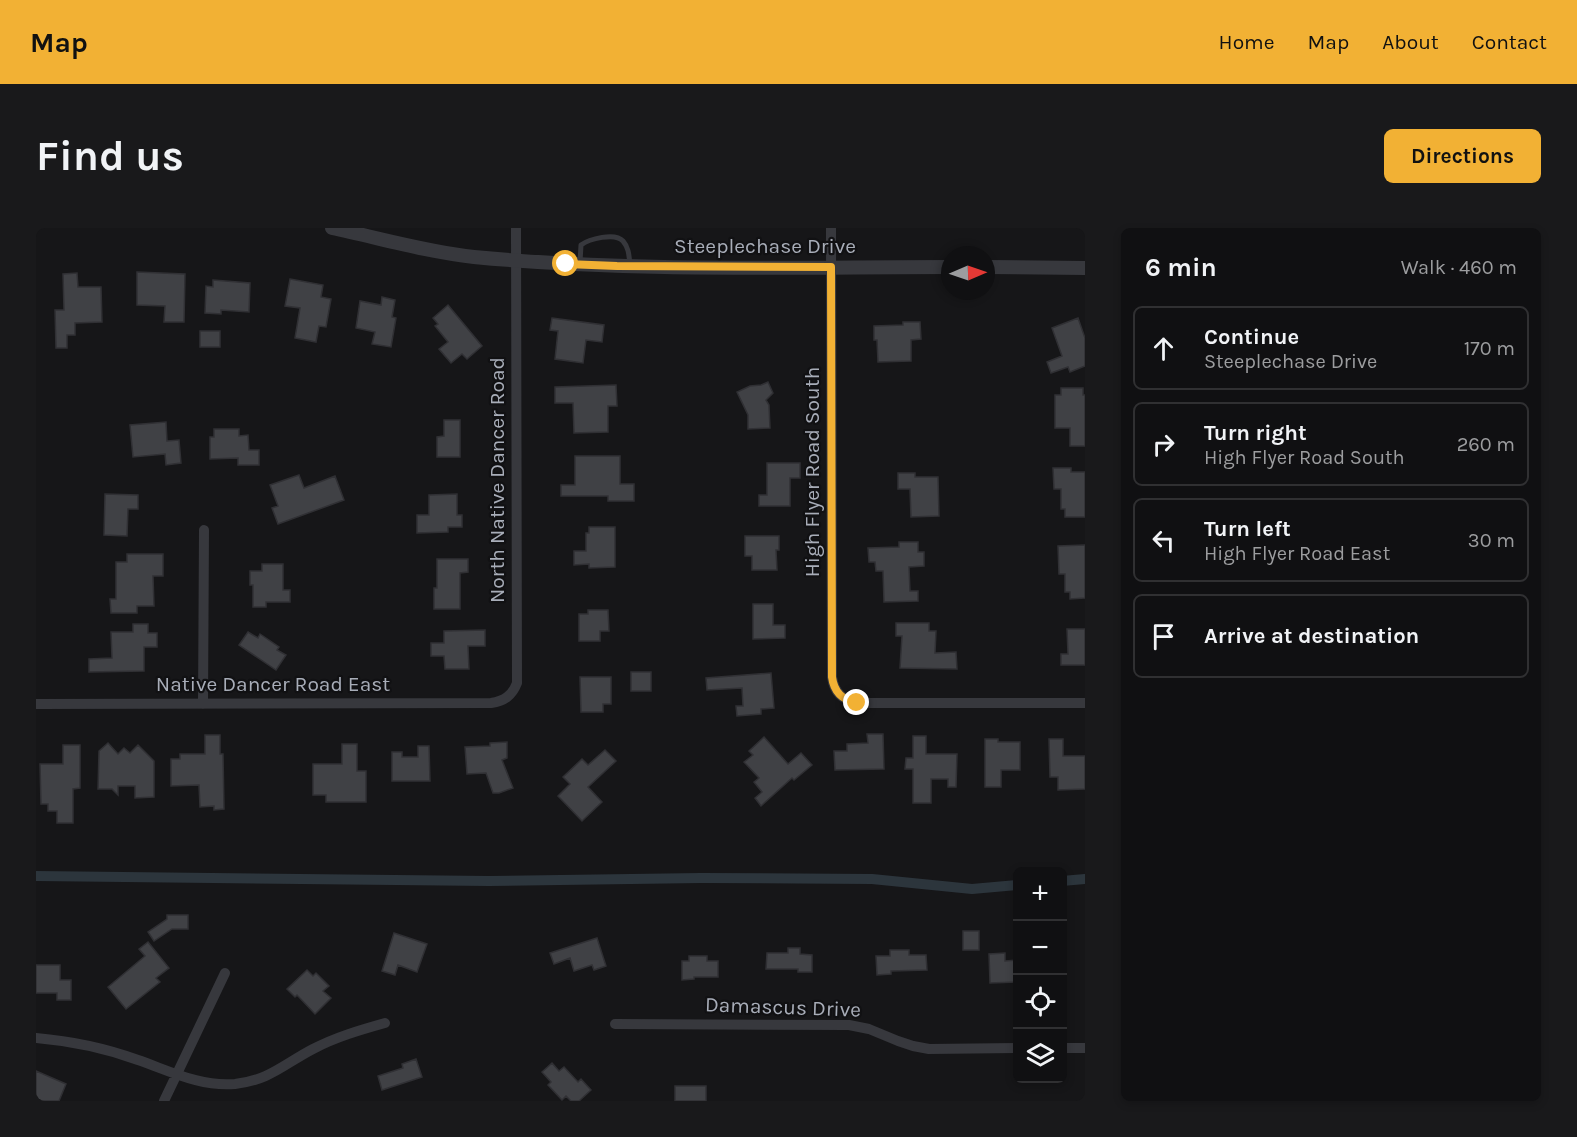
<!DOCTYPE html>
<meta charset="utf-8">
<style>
body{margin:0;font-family:Karla,sans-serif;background:#19191b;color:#f1f3f6}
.controls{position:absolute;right:18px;bottom:18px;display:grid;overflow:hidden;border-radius:9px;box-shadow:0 3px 9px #0003}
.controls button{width:54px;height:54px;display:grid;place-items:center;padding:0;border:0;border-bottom:2px solid #303032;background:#101012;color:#f1f3f6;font:30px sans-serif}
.compass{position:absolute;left:905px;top:18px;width:54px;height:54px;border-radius:50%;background:#101012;box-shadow:0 3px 9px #0003;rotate:88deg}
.stop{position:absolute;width:18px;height:18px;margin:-14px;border:4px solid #f2b134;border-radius:50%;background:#fff}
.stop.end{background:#f2b134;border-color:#fff;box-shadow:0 2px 6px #0008}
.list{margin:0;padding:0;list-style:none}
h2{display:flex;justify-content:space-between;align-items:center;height:78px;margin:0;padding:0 24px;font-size:26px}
h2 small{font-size:20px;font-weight:400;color:#9c9d9f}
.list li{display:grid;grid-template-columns:39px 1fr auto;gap:18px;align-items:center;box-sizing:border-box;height:84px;margin:0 12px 12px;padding:0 12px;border:2px solid #303032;border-radius:9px}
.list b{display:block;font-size:22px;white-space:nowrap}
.list p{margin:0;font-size:20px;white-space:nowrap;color:#9c9d9f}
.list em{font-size:20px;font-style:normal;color:#9c9d9f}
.icon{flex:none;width:33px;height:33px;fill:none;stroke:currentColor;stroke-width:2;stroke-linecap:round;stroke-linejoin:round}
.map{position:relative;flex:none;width:1049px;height:873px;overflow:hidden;border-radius:9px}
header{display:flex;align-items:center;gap:36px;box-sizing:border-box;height:84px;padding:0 30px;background:#f2b134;color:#111}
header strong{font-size:28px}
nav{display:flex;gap:33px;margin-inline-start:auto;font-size:21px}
.intro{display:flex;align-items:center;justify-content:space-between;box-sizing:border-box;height:144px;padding:0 36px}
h1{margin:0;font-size:42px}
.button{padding:15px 27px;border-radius:9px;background:#f2b134;color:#111;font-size:21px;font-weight:700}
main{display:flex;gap:36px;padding:0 36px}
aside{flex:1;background:#101012;border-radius:9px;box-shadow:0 3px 9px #0003}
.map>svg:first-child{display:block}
</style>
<header>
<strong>Map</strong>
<nav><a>Home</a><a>Map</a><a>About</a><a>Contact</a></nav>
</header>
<div class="intro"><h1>Find us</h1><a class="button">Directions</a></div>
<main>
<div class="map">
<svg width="1049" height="873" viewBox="0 0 1049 873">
<rect width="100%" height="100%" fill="#161618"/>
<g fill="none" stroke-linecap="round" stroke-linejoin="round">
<!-- canal -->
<path stroke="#2c353c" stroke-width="10" d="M0,648L453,653L665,650L836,651L936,661L981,657
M1026,653L1049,651"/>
</g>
<!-- building -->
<path fill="#404145" stroke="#303034" stroke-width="1.5" d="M101,44L149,46L148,94H128L129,78L101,77Z
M41,45L42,59H65L66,94L39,95V107H31V120H20L19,82H28L27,46Z
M254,51L287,57L285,69L295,71L290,99L283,98L280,114L259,110L264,80L249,78Z
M177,52L214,55L213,84L185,82V86L169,85L170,58L177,59Z
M346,69L359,72L356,89L360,90L355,119L336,116L339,104L320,100L324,73L345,77Z
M412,77L446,118L431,131L426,126L415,135L403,121L412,114L399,98L402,96L397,90Z
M516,90L568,97L566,114L550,112L547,135L519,131L522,103L514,102Z
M1042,90L1049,110V138L1034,144L1032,139L1015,145L1011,134L1026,128L1016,100Z
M867,94H884L885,111L875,112V133L842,134L841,112H838V98L867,97Z
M164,103H184V119H164Z
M732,154L737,165L730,172L733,177L734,200L712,201V187L701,164L714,158L725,157Z
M580,157L581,178H572V204L538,205L537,175H519V159Z
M1025,160H1047V167H1049V218H1034V200H1019V167H1025Z
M408,192H424V229H401V209L408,208Z
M130,194L131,213L143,212L145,235L130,237L129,226L97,229L94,197Z
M178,201H203V208L212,207L213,222H223V237H202V230L174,231V209H178Z
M539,228H584V256H598V273H572V268H525V257H539Z
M731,235H764V250H754V278H723V267H731Z
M1017,240H1035V244H1049V289H1029V281H1025V261H1018Z
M862,245H879V249H902L903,288L875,289L874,261H862Z
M263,247L268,260L299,248L308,272L242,296L236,280L242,278L234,257Z
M69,266L102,267V281H92L91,308L68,307Z
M421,266V287H426V299H412V304L381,305V287H393V267Z
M553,299H579V339L553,340V336L538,337V323H550V305H553Z
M709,308H743V322H740L741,342H716V328H709Z
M863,314H882V324H888V338L873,339L874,363H882V373L848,374L847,343H840L839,334H833L832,320L863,319Z
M1049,317V370L1034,371V364H1029V346H1023L1022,318Z
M91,326H127V348H117L118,378H101V385H75L74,371H80V334H91Z
M401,331H432V344L424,345V381H398V360H401Z
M226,336H247V362H254V374H230V379H217V357H214V343H226Z
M717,376H737V397H749V410L717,411Z
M552,382H572L573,403H564V413H543V386H552Z
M860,395H893V403H900L899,425L920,424L921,441L864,440L866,408H860Z
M97,396H112V405H121V419H108V443L53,444V431L76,430L75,404H97Z
M1031,401H1049V437H1025V426H1032Z
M449,402V418H432L433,441H409L408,428H395V415H408V403Z
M212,404L222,410L224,406L243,419L241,422L250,427L240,442L203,417Z
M595,444H615V463H595Z
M735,445L738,480L725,481V486L701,488L700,478H707L706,460L671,462L670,450Z
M544,449H575V476H567V484H545Z
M831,506H847L848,541L799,542L798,523H811V516L832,515Z
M169,507H184V526H187L188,581L178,582V578L164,579L163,557L135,558V531H144V526H169Z
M877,508H890V526H921L920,559H912V551H895V575H877V541H869L870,530H877Z
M728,509L752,536L765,525L776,537L758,552L756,550L725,578L719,570L726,564L718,554L723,550L708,534L717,527L713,523Z
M949,511H962V514H984V542H965V559H949Z
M1013,511H1027V528H1049V561L1022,562V549H1014Z
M471,514V530L466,532L477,560L463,565H457L450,545L431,546L429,519L454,518V515Z
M72,515L82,526L88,520L94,525L102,517L118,533V569L99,570V558H82V567L76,561H62L63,523Z
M306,516H321V543H330V574H290V567H277V536H306Z
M27,517H44V560L37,561V595H21V583H12V576H5L4,536H27Z
M382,518H393L394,553H356V524H366V529H382Z
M569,522L580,533L552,559L566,574L546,593L522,568L534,556L527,549L546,531L552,537Z
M131,687H152V701H136L118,713L112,704L131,691Z
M927,703H943V722H927Z
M358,705L391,716L381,744L362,737L359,747L346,743Z
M561,710L570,738L558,742L556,737L538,743L534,730L518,736L514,725Z
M112,714L133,740L120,750L124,754L90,781L72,759L109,728L103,721Z
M752,720H764V726L776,727V744H762V741H730L731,725H752Z
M854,722H873V727H890L891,742L855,743V746L841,747L840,728H854Z
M969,725V733L981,732V754L954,755L953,726Z
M653,728H671V733H682V749H658V751L646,752V733H653Z
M0,737H24V752H35V772H21V765H0Z
M271,742L277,748L280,745L293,758L287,763L295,770L279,786L261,767L259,769L251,761Z
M380,831L386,849L346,862L342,848L367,840L366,836Z
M516,835L523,843L528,839L542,854L545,851L555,862L543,873H535L530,868L526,872L512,857L515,854L506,844Z
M0,843L30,856L23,873H3L0,872Z
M639,858H670V873H639Z"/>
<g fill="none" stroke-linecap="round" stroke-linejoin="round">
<!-- service -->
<path stroke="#37383d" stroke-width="5" d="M544,34L545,17C553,11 579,4 587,13C593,20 593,28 594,37"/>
<!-- minor -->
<path stroke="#37383d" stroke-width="10" d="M795,0L796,449C798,464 806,472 821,475H1049
M0,476L455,475C468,473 476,468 481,455L480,0
M167,476L168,302
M579,796L813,797L833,801L862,813L877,818L893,821L981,820
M0,810C35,813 69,820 102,832C134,843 164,859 199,856C234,852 248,836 277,821C300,809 324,802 349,795
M1026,820H1049
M128,873L189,745"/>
<!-- tertiary -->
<path stroke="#37383d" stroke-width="14" d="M296,0C343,10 391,24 438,29C596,44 755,39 914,39
M950,39L1049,40"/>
</g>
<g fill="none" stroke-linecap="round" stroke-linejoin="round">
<!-- route -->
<path stroke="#f2b134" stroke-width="8" d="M530,36L581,38L795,39L796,449C798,464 806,472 821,475"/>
</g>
<g text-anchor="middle" stroke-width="4.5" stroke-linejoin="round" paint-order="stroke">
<!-- street labels -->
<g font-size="21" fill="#a8adb8" stroke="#111113">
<text x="729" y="25">Steeplechase Drive</text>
<text transform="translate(776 244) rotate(-90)" y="7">High Flyer Road South</text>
<text transform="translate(461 252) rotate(-90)" y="7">North Native Dancer Road</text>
<text x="237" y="463">Native Dancer Road East</text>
<text transform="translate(747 779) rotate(2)" y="7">Damascus Drive</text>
</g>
</g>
</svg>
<div class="controls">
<button>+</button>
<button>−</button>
<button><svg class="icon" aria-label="locate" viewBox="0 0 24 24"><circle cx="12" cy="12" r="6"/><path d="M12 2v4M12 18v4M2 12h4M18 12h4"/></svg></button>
<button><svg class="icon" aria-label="layers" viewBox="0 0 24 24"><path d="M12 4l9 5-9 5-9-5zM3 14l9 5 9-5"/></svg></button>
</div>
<svg class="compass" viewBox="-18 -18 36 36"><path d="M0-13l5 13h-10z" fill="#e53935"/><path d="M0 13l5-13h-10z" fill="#9c9d9f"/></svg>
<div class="stop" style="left:530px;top:36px"></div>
<div class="stop end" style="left:821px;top:475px"></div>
</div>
<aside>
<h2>6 min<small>Walk · 460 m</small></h2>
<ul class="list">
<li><svg class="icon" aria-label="ahead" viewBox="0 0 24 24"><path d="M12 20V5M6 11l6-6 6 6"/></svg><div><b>Continue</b><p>Steeplechase Drive</p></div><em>170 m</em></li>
<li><svg class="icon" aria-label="right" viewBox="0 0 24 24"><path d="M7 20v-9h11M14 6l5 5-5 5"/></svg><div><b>Turn right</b><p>High Flyer Road South</p></div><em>260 m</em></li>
<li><svg class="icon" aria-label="left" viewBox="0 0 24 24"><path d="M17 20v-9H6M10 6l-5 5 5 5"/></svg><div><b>Turn left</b><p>High Flyer Road East</p></div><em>30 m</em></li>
<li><svg class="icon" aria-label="arrive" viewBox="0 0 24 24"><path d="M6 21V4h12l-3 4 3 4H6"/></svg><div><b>Arrive at destination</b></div></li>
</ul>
</aside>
</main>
